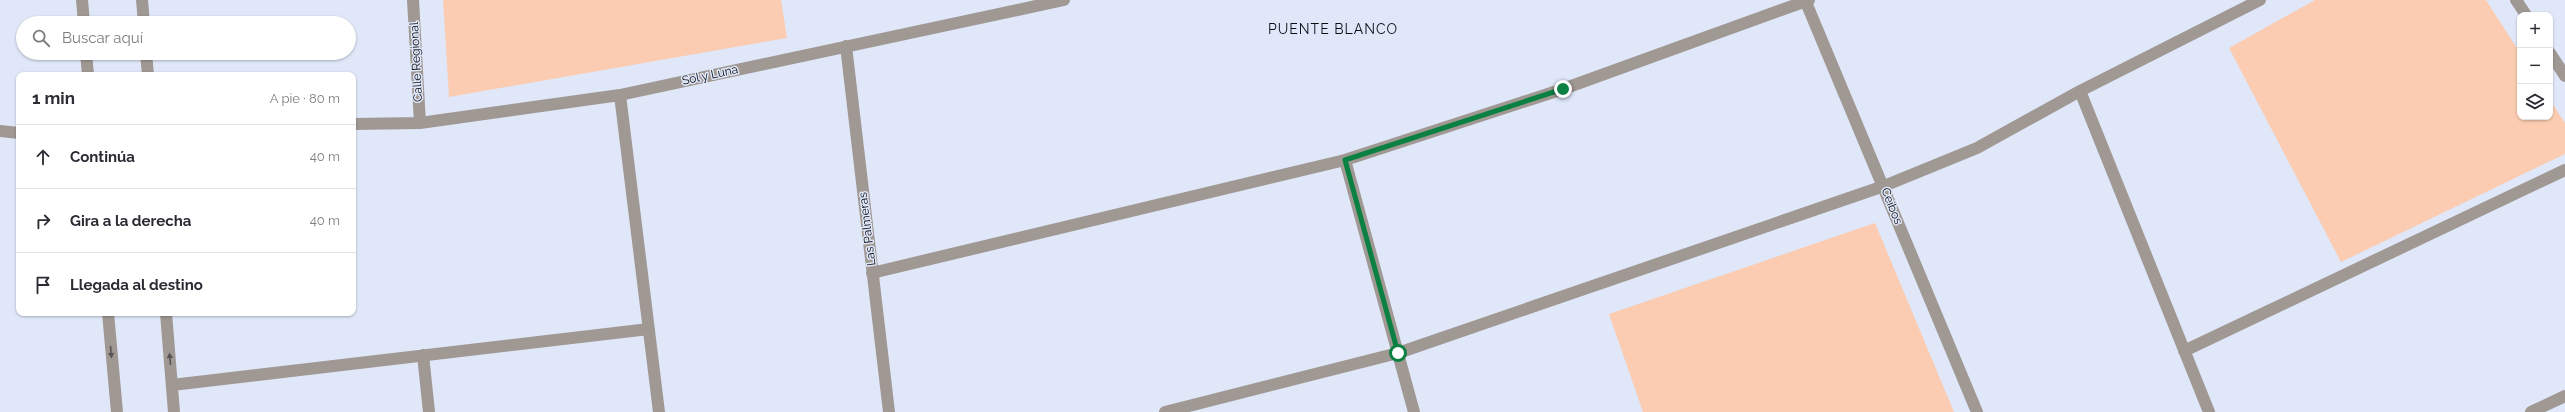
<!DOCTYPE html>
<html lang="es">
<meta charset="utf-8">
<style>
body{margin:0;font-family:Raleway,sans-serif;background:#f2f2f3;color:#2b2b33}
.controls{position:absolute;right:12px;top:12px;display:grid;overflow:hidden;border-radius:8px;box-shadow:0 1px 3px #0004}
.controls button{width:36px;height:36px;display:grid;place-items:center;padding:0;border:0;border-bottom:1px solid #e1e1e2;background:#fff;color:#2b2b33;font:20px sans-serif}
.stop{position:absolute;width:12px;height:12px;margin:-9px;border:3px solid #0b8043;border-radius:50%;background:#fff}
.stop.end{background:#0b8043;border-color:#fff;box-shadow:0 1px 4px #0008}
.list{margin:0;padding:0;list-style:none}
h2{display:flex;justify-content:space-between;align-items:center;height:52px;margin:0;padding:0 16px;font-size:17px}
h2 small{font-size:13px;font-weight:400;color:#7c7c81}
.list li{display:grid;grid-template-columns:26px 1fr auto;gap:12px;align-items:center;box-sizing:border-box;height:64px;padding:0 16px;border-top:1px solid #e1e1e2}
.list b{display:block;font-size:15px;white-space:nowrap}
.list em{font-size:13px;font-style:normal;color:#7c7c81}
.icon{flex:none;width:22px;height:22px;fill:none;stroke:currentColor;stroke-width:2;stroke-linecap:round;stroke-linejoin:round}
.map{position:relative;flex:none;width:2565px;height:412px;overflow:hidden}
.search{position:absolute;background:#fff;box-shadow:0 1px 3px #0004;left:16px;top:16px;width:340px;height:44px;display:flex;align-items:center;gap:10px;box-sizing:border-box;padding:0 14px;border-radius:22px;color:#7c7c81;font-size:15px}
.panel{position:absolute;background:#fff;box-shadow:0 1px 3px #0004;left:16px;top:72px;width:340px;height:244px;border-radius:8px}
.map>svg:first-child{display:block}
</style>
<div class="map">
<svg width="2565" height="412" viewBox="0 0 2565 412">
<rect width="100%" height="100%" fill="#dfe7f9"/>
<!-- green -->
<path fill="#fbccb1" d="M443,0H781L787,38L449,97Z
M2315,0H2486L2520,53V117H2550V100L2565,123V154L2341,262L2229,48Z
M1875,223L1954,412H1643L1609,314Z"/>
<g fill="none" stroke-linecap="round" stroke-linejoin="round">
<!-- minor -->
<path stroke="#a09893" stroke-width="12" d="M82,0L84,23
M142,0L144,23
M413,0L420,123
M1805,0L1977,412
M2516,0L2526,15
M846,46L889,412
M86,53L88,75
M146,53L148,75
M2550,53L2565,76
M2080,91L2209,412
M620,95L659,412
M353,124L420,123L620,95L1064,0
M0,131L19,133
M1345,160L1414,412
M872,273L1345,160L1563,89L1809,0
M108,313L117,412
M166,313L174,412
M2184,351L2565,170
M423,355L429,412
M172,385L649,329
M1165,412L1398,353L1884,186L1977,148L2080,91L2260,0
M2531,412L2565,396"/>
</g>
<!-- one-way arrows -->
<defs><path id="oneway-solid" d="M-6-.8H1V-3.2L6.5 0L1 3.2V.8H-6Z"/></defs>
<g fill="#565354">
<use href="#oneway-solid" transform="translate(111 352) rotate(85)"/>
<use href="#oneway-solid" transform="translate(170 359) rotate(-95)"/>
</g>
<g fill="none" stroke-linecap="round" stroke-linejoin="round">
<!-- route -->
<path stroke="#0b8043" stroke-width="5" d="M1398,353L1345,160L1563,89"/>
</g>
<g text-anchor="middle" stroke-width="3" stroke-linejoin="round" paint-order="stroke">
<!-- street labels -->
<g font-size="12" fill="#0c0e14" stroke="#dfe7f9">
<text transform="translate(416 62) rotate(-93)" y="4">Calle Regional</text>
<text transform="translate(710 75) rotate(-12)" y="4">Sol y Luna</text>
<text transform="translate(1892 206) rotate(68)" y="4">Ceibos</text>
<text transform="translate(867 229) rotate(-97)" y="4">Las Palmeras</text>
</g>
<!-- quarter labels -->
<g font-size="14" letter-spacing="1" fill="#0c0e14" stroke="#dfe7f9">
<text x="1333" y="34">PUENTE BLANCO</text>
</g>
</g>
</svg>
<div class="controls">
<button>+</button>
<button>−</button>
<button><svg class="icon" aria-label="layers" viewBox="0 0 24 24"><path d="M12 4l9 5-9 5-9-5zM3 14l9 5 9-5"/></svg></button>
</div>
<div class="stop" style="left:1398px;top:353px"></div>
<div class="stop end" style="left:1563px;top:89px"></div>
<div class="search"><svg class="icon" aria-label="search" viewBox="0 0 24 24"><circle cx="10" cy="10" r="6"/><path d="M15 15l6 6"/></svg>Buscar aquí</div>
<section class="panel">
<h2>1 min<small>A pie · 80 m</small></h2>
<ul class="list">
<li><svg class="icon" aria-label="ahead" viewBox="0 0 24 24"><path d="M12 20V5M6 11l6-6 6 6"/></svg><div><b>Continúa</b></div><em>40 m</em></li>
<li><svg class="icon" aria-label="right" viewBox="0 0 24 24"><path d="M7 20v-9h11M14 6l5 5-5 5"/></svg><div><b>Gira a la derecha</b></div><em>40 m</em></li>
<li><svg class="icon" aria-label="arrive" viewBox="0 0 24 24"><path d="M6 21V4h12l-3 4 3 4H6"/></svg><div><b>Llegada al destino</b></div></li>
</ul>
</section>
</div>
